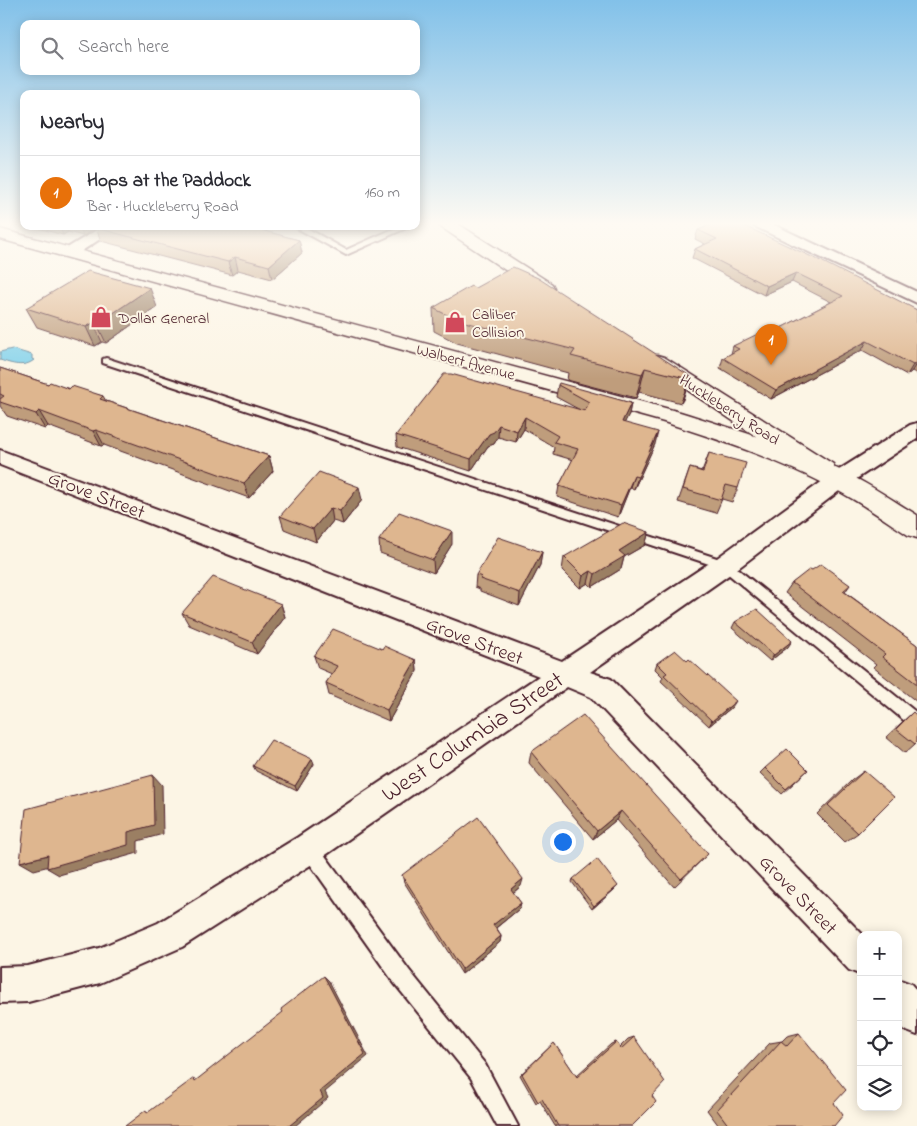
<!DOCTYPE html>
<meta charset="utf-8">
<style>
body{margin:0;font-family:"Indie Flower",sans-serif;background:#f7f7f7;color:#2b2b33}
.controls{position:absolute;right:15px;bottom:15px;display:grid;overflow:hidden;border-radius:10px;box-shadow:0 2px 12px #0003}
.controls button{width:45px;height:45px;display:grid;place-items:center;padding:0;border:0;border-bottom:1px solid #e1e1e2;background:#fff;color:#2b2b33;font:25px sans-serif}
.you{position:absolute;left:562px;top:841px;width:18px;height:18px;margin:-12px;border:4px solid #fff;border-radius:50%;background:#1a73e8;box-shadow:0 0 0 8px #1a73e833}
.badge{display:grid;place-items:center;width:32px;height:32px;border-radius:50%;background:#0f766e;color:#fff;font-size:16px;font-weight:700}
.pin{position:absolute;translate:-50% -41px;filter:drop-shadow(0 1px 2px #0008)}
.pin::after{content:'';position:absolute;top:26px;width:18px;height:15px;background:inherit;clip-path:polygon(0 0,100% 0,50% 100%)}
.list{margin:0;padding:0;list-style:none}
h2{display:flex;justify-content:space-between;align-items:center;height:65px;margin:0;padding:0 20px;font-size:21px}
h2 small{font-size:16px;font-weight:400;color:#7c7c81}
.list li{display:grid;grid-template-columns:32px 1fr auto;gap:15px;align-items:center;box-sizing:border-box;height:75px;padding:0 20px;border-top:1px solid #e1e1e2}
.list b{display:block;font-size:19px;white-space:nowrap}
.list p{margin:0;font-size:16px;white-space:nowrap;color:#7c7c81}
.list em{font-size:16px;font-style:normal;color:#7c7c81}
.icon{flex:none;width:28px;height:28px;fill:none;stroke:currentColor;stroke-width:2;stroke-linecap:round;stroke-linejoin:round}
.map{position:relative;flex:none;width:917px;height:1126px;overflow:hidden}
.search{position:absolute;background:#fff;box-shadow:0 2px 12px #0003;left:20px;top:20px;width:400px;height:55px;display:flex;align-items:center;gap:12px;box-sizing:border-box;padding:0 18px;border-radius:10px;color:#7c7c81;font-size:19px}
.panel{position:absolute;background:#fff;box-shadow:0 2px 12px #0003;left:20px;top:90px;width:400px;height:140px;border-radius:10px}
.map>svg:first-child{display:block}
</style>
<div class="map">
<svg width="917" height="1126" viewBox="0 0 917 1126">
<rect width="100%" height="100%" fill="#fcf5e5"/>
<filter id="ink" filterUnits="userSpaceOnUse"><feTurbulence type="fractalNoise" baseFrequency=".02" numOctaves="2"/><feDisplacementMap in="SourceGraphic" scale="10" xChannelSelector="R" yChannelSelector="G"/><feConvolveMatrix kernelMatrix="1 2 1 2 8 2 1 2 1" color-interpolation-filters="sRGB"/></filter>
<g filter="url(#ink)">
<!-- water -->
<path fill="#8ad4eb" stroke="#708c9e" d="M12,349L32,355V359L34,360C24,368 12,364 0,360V352Z"/>
<g fill="none" stroke-linecap="round" stroke-linejoin="round">
<!-- service casing -->
<g stroke="#4a1f2b" stroke-width="4">
<path id="service" d="M416,222H421L416,224Z
M293,226H303L346,250L400,226H411L346,255Z
M106,358L729,562L917,713V729L912,727L721,568L103,363V359Z
M309,840L315,842L409,970L485,1064L518,1126H497L471,1078L395,984L303,854L301,848L303,842Z"/>
</g>
<!-- minor casing -->
<g stroke="#4a1f2b" stroke-width="4">
<path id="minor" d="M750,222H768L917,292V303L752,225Z
M103,226H120L74,256H64L62,253L64,250Z
M917,423V439L847,485L733,572L590,672L611,679L863,935H861V975L849,970L591,697L567,687L320,859L182,947L100,983L28,1002L0,1003V967L28,966L99,948L158,923L298,837L539,676L0,465V450L562,661L717,558L831,475L910,425Z
M898,979L911,984L917,991V1035L904,1030L898,1024Z"/>
</g>
<!-- tertiary casing -->
<g stroke="#4a1f2b" stroke-width="3">
<path id="tertiary" d="M436,222H455L552,284L554,288L552,292L545,294L538,292L438,225Z
M657,355L664,357L833,464L836,470L833,476L824,478L815,476L650,365L647,361L650,357Z"/>
</g>
<!-- secondary casing -->
<g stroke="#4a1f2b" stroke-width="3">
<path id="secondary" d="M0,229L680,412C737,430 795,447 848,474C872,486 894,501 917,515V538L908,535C882,518 857,500 829,486C777,459 720,440 664,422L0,239Z"/>
</g>
<!-- service -->
<use href="#service" fill="#fcf5e5" fill-rule="evenodd"/>
<!-- minor -->
<use href="#minor" fill="#fcf5e5" fill-rule="evenodd"/>
<!-- tertiary -->
<use href="#tertiary" fill="#fcf5e5" fill-rule="evenodd"/>
<!-- secondary -->
<use href="#secondary" fill="#fcf5e5" fill-rule="evenodd"/>
</g>
<!-- wall -->
<path fill="#bf9d7b" stroke="#4a1f2b" d="M15,222H24V224Z
M31,226H266L267,232L299,240L302,253L272,279L238,270L232,275L101,241L96,228L83,236L68,232L63,235Z
M698,230L917,310V374L912,371L907,375L862,350L771,399L720,368L723,358L731,354L733,346L777,330L831,302L792,282L764,295L692,258L695,249L705,244L695,239Z
M157,307L106,343L102,342L95,346L37,327L26,308Z
M433,308L690,376L681,403L639,392L636,398L567,380L568,373L457,343L434,331Z
M0,368L48,384L103,396L106,401L269,456L273,471L249,498L104,445L101,446L48,426L45,429L7,416L0,406Z
M558,385L631,403L629,414L624,423L655,444L634,489L630,487L618,517L557,497L559,486L573,460L553,454L554,447L524,429L516,442L498,437L494,444L488,446L471,471L397,447L396,435L580,410L556,397Z
M709,453L738,488L732,502L722,499L716,513L678,502L690,468L702,471Z
M362,500L343,524L333,521L316,542L284,529L280,516Z
M649,532L645,545L624,557L621,569L592,587L588,583L580,588L562,570L564,557Z
M379,540L452,544L434,573L380,553Z
M542,552L540,565L519,606L480,591V589L475,587L476,575Z
M812,570L850,585L845,592L917,645V702L873,667L876,664L785,593L792,583Z
M281,604L285,617L257,654L189,625L182,613Z
M735,622L788,647L770,661L732,628Z
M382,649L416,660L417,671L389,721L329,695L326,683L332,674L318,668L314,656Z
M657,663L732,707L709,726L661,681L663,677L655,669Z
M913,712L915,744L905,753L886,737Z
M531,752L708,854L674,887L616,820L593,839L529,763Z
M312,759L314,764L297,791L256,771L253,766Z
M765,768L808,770L782,794L760,773Z
M864,771L858,833L845,842L817,814L852,780Z
M402,875L521,886L513,893L521,903L519,909L496,928L501,936L500,942L462,974L404,882Z
M573,879L615,889L592,909L572,882Z
M799,1033L834,1103V1126H719L707,1110L770,1043L782,1041L787,1036Z
M634,1037L652,1096L632,1126H555L540,1101L536,1103L520,1075L554,1043L576,1076L611,1044L616,1042L620,1047L628,1039Z"/>
<!-- shaded-wall -->
<path fill="#9b7f64" stroke="#4a1f2b" d="M59,226H65L68,232L63,235Z
M79,226H99L83,236Z
M256,226H266L267,233L253,228Z
M299,240L302,253L272,279L269,266Z
M235,257L238,270L232,275L228,262Z
M796,273L792,282L764,295L767,286Z
M150,288L157,307L106,343L97,324Z
M93,323L102,342L95,346L86,327Z
M867,341L862,350L771,399L776,390Z
M917,362L912,371L907,375L913,365Z
M645,368L639,392L636,398L642,374Z
M690,376L683,400L681,403Z
M631,403L629,414L619,434L622,422Z
M39,411L48,426L45,429L36,414Z
M525,417L524,429L516,442L517,431Z
M499,425L498,437L494,444L488,446L471,471V459L489,434Z
M96,430L104,445L101,446L93,431Z
M658,432L655,444L634,489L638,477Z
M269,456L273,471L249,498L244,483Z
M634,476L630,487L618,517L621,505Z
M359,487L362,500L343,524L340,511Z
M331,508L333,521L316,542L313,529Z
M452,531V544L434,573L433,560Z
M649,532L645,545L624,557L621,569L592,587L595,574L619,551Z
M542,552L540,565L519,606L520,593Z
M591,571L588,583L580,588L583,576Z
M281,604L285,617L257,654L252,642Z
M792,641L788,647L770,661L774,655Z
M416,660L417,671L389,721L387,710Z
M736,701L732,707L709,726L712,721Z
M312,759L314,764L297,791L295,786Z
M153,775L162,785L163,834L138,841V853L59,875L47,868L128,832Z
M621,811L616,820L593,839L597,831Z
M48,855L61,863L34,870L20,862Z
M523,879L521,886L509,896L511,889Z
M618,886L615,889L592,909L594,906Z
M521,903L519,909L492,931L493,925Z
M501,936L500,942L462,974V969Z
M324,976L329,981L368,1056L325,1092L328,1098L295,1126H289L320,1091Z"/>
<!-- building -->
<path fill="#deb68f" stroke="#4a1f2b" d="M718,222H736L823,262L917,310V362L913,365L867,341L776,390L723,358L739,349L733,346L772,327L777,330L843,296L796,273L767,286L695,249L717,239L698,230Z
M99,226H256L253,228L299,240L269,266L235,257L228,262L96,228Z
M513,267L538,278L690,376L689,379L645,368L642,374L571,356L575,350L457,320L433,308L471,286L475,288Z
M88,271L150,288L97,324L93,323L86,327L26,308Z
M0,368L48,384L50,382L69,389L72,386L103,396L100,399L269,456L244,483L96,430L93,431L39,411L36,414L0,402V399L4,396L0,394Z
M444,374H451L585,411L589,402L558,385L559,383L631,403L622,422L658,432L638,477L634,476L621,505L559,486L578,449L554,442L558,436L525,417L517,431L499,425L494,432L489,434L471,459L396,435Z
M709,453L746,463L738,488L726,485L721,500L683,489L690,468L703,472Z
M319,472L359,487L340,511L331,508L313,529L280,516Z
M399,512L452,531L433,560L379,540Z
M623,523L649,532L619,551L625,556L595,574L591,571L583,576L564,557Z
M498,537L542,552L520,593L480,579L482,577L476,575Z
M821,564L850,585L843,591L917,645V684L882,657L885,654L792,583L810,569L812,570Z
M213,577L281,604L252,642L182,613Z
M757,609L792,641L774,655L735,622Z
M333,629L382,649L384,646L416,660L387,710L326,683L337,666L314,656Z
M675,650L687,661L689,659L736,701L712,721L664,675L667,673L657,663Z
M913,712L917,716V742L915,744L896,729Z
M583,715L708,854L681,879L621,811L597,831L531,752Z
M271,740L312,759L295,786L253,766Z
M787,749L808,770L786,789L765,768Z
M864,771L894,797L858,833L828,805Z
M153,775L154,825L128,832V845L47,868L48,855L20,862L26,809Z
M478,817L523,879L511,889L521,903L493,925L501,936L462,969L402,875Z
M597,859L618,886L594,906L573,879Z
M324,976L365,1054L320,1091L323,1098L289,1126H125L146,1110L147,1113L194,1078L195,1081L283,1012L281,1009Z
M799,1033L846,1090L834,1103L843,1115L834,1126H729L717,1110L781,1041L787,1046Z
M634,1037L665,1082L652,1096L656,1102L632,1126H558L542,1099L538,1102L522,1074L554,1043L577,1077L616,1042L621,1049Z"/>
</g>
<!-- sky -->
<linearGradient id="sky" x2="0" y2="1"><stop stop-color="#82c1e9"/><stop offset="0.59" stop-color="#fefaf3"/><stop offset="1" stop-color="#fefaf3" stop-opacity="0"/></linearGradient>
<rect width="917" height="379" fill="url(#sky)"/>
<!-- icons -->
<defs>
<g id="shop-bare" transform="scale(1.725)"><path d="M-5-2.5h2.3a2.7 3.5 0 0 1 5.4 0H5L5.5 6h-11ZM-1.5-2.5h3a1.5 2.3 0 0 0-3 0Z" fill="#d1495b" stroke="#fcf5e5" stroke-width="2.5" paint-order="stroke"/></g>
</defs>
<g fill-rule="evenodd">
<use href="#shop-bare" x="101" y="317"/>
<use href="#shop-bare" x="455" y="322"/>
</g>
<g text-anchor="middle" stroke-width="4" stroke-linejoin="round" paint-order="stroke">
<!-- far-poi labels -->
<g font-size="16" fill="#4a1f2b" stroke="#fcf5e5" text-anchor="start">
<text x="472" y="319">Caliber<tspan x="472" dy="18">Collision</tspan></text>
<text x="118" y="323">Dollar General</text>
</g>
<!-- far-street labels -->
<g font-size="16" fill="#4a1f2b" stroke="#fcf5e5">
<text transform="translate(466 361) rotate(15)" y="6">Walbert Avenue</text>
<text transform="translate(730 409) rotate(33)" y="6">Huckleberry Road</text>
</g>
<!-- street labels -->
<g font-size="20" fill="#4a1f2b" stroke="#fcf5e5">
<text transform="translate(97 494) rotate(21)" y="7">Grove Street</text>
<text transform="translate(475 640) rotate(21)" y="7">Grove Street</text>
<text transform="translate(799 894) rotate(46)" y="7">Grove Street</text>
</g>
<!-- near-street labels -->
<g font-size="24" fill="#4a1f2b" stroke="#fcf5e5">
<text transform="translate(472 736) rotate(-34)" y="8">West Columbia Street</text>
</g>
</g>
</svg>
<div class="controls">
<button>+</button>
<button>−</button>
<button><svg class="icon" aria-label="locate" viewBox="0 0 24 24"><circle cx="12" cy="12" r="6"/><path d="M12 2v4M12 18v4M2 12h4M18 12h4"/></svg></button>
<button><svg class="icon" aria-label="layers" viewBox="0 0 24 24"><path d="M12 4l9 5-9 5-9-5zM3 14l9 5 9-5"/></svg></button>
</div>
<div class="you"></div>
<div class="pin badge" style="left:771px;top:365px;background:#e8710a">1</div>
<div class="search"><svg class="icon" aria-label="search" viewBox="0 0 24 24"><circle cx="10" cy="10" r="6"/><path d="M15 15l6 6"/></svg>Search here</div>
<section class="panel">
<h2>Nearby<small></small></h2>
<ul class="list">
<li><span class="badge" style="background:#e8710a">1</span><div><b>Hops at the Paddock</b><p>Bar · Huckleberry Road</p></div><em>160 m</em></li>
</ul>
</section>
</div>
